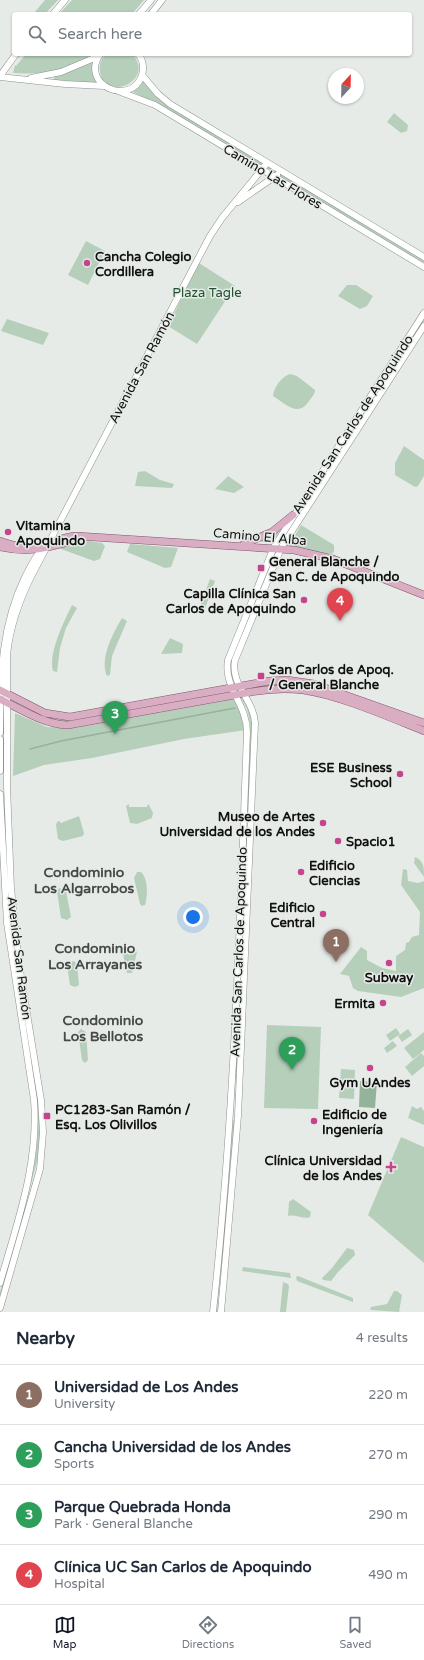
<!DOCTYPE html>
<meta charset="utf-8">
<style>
body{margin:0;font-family:"Varela Round",sans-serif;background:#f6f6f7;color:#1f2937}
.compass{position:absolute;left:328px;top:68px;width:36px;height:36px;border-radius:50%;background:#fff;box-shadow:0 1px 3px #0004;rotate:22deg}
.you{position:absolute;left:193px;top:917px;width:14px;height:14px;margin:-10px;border:3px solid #fff;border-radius:50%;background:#1a73e8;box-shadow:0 0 0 6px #1a73e833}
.badge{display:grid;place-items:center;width:26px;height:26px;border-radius:50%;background:#111827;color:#fff;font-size:13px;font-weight:700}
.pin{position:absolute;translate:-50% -33px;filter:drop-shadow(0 1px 2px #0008)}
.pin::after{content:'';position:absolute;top:21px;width:14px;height:12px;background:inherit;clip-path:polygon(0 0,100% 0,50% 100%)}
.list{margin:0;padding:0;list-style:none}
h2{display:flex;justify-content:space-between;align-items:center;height:52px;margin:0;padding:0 16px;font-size:17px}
h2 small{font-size:13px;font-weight:400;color:#747a83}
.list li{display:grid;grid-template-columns:26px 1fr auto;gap:12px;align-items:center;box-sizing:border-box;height:60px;padding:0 16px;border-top:1px solid #e0e1e3}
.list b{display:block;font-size:15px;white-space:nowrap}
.list p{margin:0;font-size:13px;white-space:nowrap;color:#747a83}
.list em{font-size:13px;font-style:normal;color:#747a83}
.icon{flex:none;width:22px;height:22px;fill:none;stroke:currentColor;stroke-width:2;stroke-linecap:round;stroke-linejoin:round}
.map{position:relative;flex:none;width:424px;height:1312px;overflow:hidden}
.search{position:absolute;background:#fff;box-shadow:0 1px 3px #0004;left:12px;right:12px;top:12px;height:44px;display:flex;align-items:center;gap:10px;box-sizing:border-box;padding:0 14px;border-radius:4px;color:#747a83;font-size:15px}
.sheet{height:292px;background:#fff}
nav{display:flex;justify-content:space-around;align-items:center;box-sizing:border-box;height:56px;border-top:1px solid #e0e1e3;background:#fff;font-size:11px;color:#747a83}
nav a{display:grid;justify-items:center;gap:2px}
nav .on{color:#111827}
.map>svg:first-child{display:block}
</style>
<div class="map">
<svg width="424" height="1312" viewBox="0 0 424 1312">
<rect width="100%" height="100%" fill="#e7ebe7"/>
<!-- green -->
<path fill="#b5cfbb" d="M45,0H58L45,14H33Z
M72,0H144L132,14H59Z
M26,54H92C70,71 39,75 13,73L15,65L16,66Z
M106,54H132C157,80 104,104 100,71C99,64 101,59 106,54Z
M93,61L92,71L98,83L54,81V77Z
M142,79L150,89L277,172L424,261V264L266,170L167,109L133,92Z
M394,113L408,125L407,131L401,133L387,122Z
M86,241L105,251L88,285L68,275Z
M199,263L235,286L197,344L168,326Z
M347,285H356L373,296L367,306L360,309L338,296Z
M424,317V321L387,378H385Z
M7,319L49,333L43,345L1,331Z
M290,374L297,376L315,390C315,394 312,397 309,401C298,418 286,404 273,396C274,387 281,377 290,374Z
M383,382L347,441L321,478Z
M404,446L424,460V476L418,486L415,487L395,475V463Z
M145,471L160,480L174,484L172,488L135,486L138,472Z
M228,476L244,487L234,493L215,489Z
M301,525L334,545V552L331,554L288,547Z
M279,531L274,542H261V541Z
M89,541L102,543L105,546L100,559L94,561L61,549L60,547L72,543Z
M130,544L178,548L171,567L165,568L127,552Z
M272,555H275L247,623L232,668L236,685H233L230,675V661Z
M210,579L215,581L203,614L198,612Z
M72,605L77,608L66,628L60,648L57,672L53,671C48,654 64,621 72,605Z
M122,618L127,621L112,656L110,675L107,676C99,659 113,633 122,618Z
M170,638L183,644L182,653L161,654Z
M275,683L303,685L333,692C302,687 280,685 249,689L248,687Z
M240,696H242L250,710L252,724L237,1079H235L250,722L247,709Z
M235,699L242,706L246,730L184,739L92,758L44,765L13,776L15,713L47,727L74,728Z
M10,700L55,719L66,720L110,715L71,722L51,720Z
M129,804V807H147L148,804L149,805L153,813L152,818L137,824L130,823L126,806Z
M79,816L84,833L83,836L63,841L58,839L56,825L57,822L59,821L61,823Z
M415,857C424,861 424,867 424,877L414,863Z
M403,869L407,870L408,881L418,883L424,881V988L401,997L358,991L353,988L349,976L340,974L361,947L367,951V960L382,968L396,971V956L405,950L406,943L409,942L412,937L419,935L420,912L401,885Z
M137,872H141C148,878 148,896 145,905L142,906L140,904L134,878Z
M59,888L66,891L71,917L67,920L61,918L57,892Z
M135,950L137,952L132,973H127L123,954Z
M74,961L77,964L79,985L75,987L70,985L67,965L70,962Z
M267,1025L321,1027L318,1109L264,1108Z
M396,1028L400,1034L390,1041L386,1035Z
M81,1029L86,1032L88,1060L85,1063L82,1060L78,1032Z
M408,1029L412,1035L402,1042L398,1036Z
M424,1032V1050L413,1059L404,1048Z
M393,1041L397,1046L387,1053L384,1048Z
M421,1053L424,1056V1066L412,1076L405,1067Z
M341,1069L355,1070L354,1099L339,1098Z
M37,1103H38L40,1135L38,1158L0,1298V1292C17,1230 43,1168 37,1103Z
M412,1106L417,1109L421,1107L424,1111V1125L408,1118Z
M233,1120L236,1121L217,1312H215Z
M401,1137L424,1147V1263L368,1215Z
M293,1199L311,1212L310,1217C305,1220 295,1214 288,1216L289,1202Z
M347,1248L354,1250L355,1255L338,1272L331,1281L323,1280L322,1278L332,1268Z
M243,1267L290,1273L291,1278L242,1271Z
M298,1276L353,1298V1302L297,1281L296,1277Z
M283,1282L288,1284L289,1286L286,1312H280Z
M394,1291H397L402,1295L399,1312L370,1310L371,1307L387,1304Z"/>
<!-- water -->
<path fill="#94b39b" d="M360,1081L377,1082L375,1108L359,1107Z"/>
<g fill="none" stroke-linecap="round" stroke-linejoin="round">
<!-- stream -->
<path stroke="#94b39b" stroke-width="1.5" d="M30,749L61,741L235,708"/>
<!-- minor casing -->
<g stroke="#8d928e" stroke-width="7">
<path id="minor" d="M53,14L65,0
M139,14L151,0
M151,14L162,0
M100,54C79,86 132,107 142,75C144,68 143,60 138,54
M142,75L158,94L170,104L424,257
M0,76L16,54
M0,77L65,84L104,86
M31,78L61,72L99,56
M118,91L155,105L424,267
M238,202L277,175
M0,733C1,677 0,629 25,577C30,567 36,555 44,546
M0,739V771
M0,794L7,923L34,1100C39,1164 17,1223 0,1283
M0,1308L40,1169L43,1132L41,1100L19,964L11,888L7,786V655C10,626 19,600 33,573L210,236L222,218L267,163
M213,1312C234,1119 240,925 247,732C247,704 223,687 228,660L274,547L424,313
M221,1312L238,1116L255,723C254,700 230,685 235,660L281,548L424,326"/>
</g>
<!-- major casing -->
<g stroke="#81546a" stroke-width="8">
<path id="major" d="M0,541C10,544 20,548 31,547C47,546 61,536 77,536L294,550L333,559L424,595
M244,544L272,532L293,515
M0,547C31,554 50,547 80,539
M0,690L45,713L70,717L269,681L287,680L314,684L424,723
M0,699C22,710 43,724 68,725L251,692C268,689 285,688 303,690C339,695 389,717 424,731"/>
</g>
<!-- minor -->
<use href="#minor" stroke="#fff" stroke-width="6"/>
<!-- major -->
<use href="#major" stroke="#d9aec3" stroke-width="7"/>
</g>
<!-- markers -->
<g fill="#c5448d" stroke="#e7ebe7" stroke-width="1.5">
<circle cx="87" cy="263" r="4"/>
<circle cx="8" cy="532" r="4"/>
<rect x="257" y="564" width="8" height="8" rx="2"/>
<circle cx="304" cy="600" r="4"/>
<rect x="257" y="672" width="8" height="8" rx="2"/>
<circle cx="400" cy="774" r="4"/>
<circle cx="323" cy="823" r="4"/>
<circle cx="338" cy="841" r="4"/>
<circle cx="301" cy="872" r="4"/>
<circle cx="323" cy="914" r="4"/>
<circle cx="389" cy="963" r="4"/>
<circle cx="383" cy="1003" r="4"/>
<circle cx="370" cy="1068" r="4"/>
<rect x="43" y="1112" width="8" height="8" rx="2"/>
<circle cx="314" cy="1121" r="4"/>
<path d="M389 1161h4v4h4v4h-4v4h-4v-4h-4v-4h4z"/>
</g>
<g text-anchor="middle" stroke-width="3" stroke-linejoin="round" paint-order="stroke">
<!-- street labels -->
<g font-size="13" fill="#0f100f" stroke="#e7ebe7">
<text transform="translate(273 176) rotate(31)" y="5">Camino Las Flores</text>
<text transform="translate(141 367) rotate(-62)" y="5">Avenida San Ramón</text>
<text transform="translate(352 424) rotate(-57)" y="5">Avenida San Carlos de Apoquindo</text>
<text transform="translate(260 536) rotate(5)" y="5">Camino El Alba</text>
<text transform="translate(238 952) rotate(-88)" y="5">Avenida San Carlos de Apoquindo</text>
<text transform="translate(20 958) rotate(83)" y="5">Avenida San Ramón</text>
</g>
<!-- poi labels -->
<g font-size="13" font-weight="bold" fill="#0f100f" stroke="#e7ebe7" text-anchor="start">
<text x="95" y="261">Cancha Colegio<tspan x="95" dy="15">Cordillera</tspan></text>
<text x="16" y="530">Vitamina<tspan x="16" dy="15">Apoquindo</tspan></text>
<text x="269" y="566">General Blanche /<tspan x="269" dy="15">San C. de Apoquindo</tspan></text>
<text x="296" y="598" text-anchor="end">Capilla Clínica San<tspan x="296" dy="15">Carlos de Apoquindo</tspan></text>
<text x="269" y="674">San Carlos de Apoq.<tspan x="269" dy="15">/ General Blanche</tspan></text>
<text x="392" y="772" text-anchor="end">ESE Business<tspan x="392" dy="15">School</tspan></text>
<text x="315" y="821" text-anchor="end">Museo de Artes<tspan x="315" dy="15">Universidad de los Andes</tspan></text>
<text x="346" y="846">Spacio1</text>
<text x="309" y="870">Edificio<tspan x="309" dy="15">Ciencias</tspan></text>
<text x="315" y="912" text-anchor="end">Edificio<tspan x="315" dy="15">Central</tspan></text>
<text x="389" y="982" text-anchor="middle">Subway</text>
<text x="375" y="1008" text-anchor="end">Ermita</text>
<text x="370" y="1087" text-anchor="middle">Gym UAndes</text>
<text x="55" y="1114">PC1283-San Ramón /<tspan x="55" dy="15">Esq. Los Olivillos</tspan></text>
<text x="322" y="1119">Edificio de<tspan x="322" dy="15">Ingeniería</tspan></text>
<text x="382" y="1165" text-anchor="end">Clínica Universidad<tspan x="382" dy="15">de los Andes</tspan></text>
</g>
<!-- park labels -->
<g font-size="13" fill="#1f5130" stroke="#e7ebe7">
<text x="207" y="297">Plaza Tagle</text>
</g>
<!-- neighbourhood labels -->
<g font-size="14" font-weight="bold" fill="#464a47" stroke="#e7ebe7">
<text x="84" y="877">Condominio<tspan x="84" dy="16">Los Algarrobos</tspan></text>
<text x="95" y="953">Condominio<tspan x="95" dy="16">Los Arrayanes</tspan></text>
<text x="103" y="1025">Condominio<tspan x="103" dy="16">Los Bellotos</tspan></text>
</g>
</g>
</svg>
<svg class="compass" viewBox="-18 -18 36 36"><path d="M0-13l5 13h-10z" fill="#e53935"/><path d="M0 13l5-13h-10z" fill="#747a83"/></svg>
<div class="you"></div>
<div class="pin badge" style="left:336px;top:962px;background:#8d6e63">1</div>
<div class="pin badge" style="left:292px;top:1070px;background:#2e9e5b">2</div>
<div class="pin badge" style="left:115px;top:734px;background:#2e9e5b">3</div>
<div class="pin badge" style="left:340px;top:621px;background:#e0444e">4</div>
<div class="search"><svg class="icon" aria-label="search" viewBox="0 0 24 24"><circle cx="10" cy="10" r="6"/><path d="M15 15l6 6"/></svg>Search here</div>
</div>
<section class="sheet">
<h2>Nearby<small>4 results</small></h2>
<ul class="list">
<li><span class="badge" style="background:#8d6e63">1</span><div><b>Universidad de Los Andes</b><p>University</p></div><em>220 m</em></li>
<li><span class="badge" style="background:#2e9e5b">2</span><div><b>Cancha Universidad de los Andes</b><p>Sports</p></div><em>270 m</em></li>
<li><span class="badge" style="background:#2e9e5b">3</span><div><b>Parque Quebrada Honda</b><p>Park · General Blanche</p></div><em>290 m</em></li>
<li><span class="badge" style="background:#e0444e">4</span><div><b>Clínica UC San Carlos de Apoquindo</b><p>Hospital</p></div><em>490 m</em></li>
</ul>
</section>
<nav>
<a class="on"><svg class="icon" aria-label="map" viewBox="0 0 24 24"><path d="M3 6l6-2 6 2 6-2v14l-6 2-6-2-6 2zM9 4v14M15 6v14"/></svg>Map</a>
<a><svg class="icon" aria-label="directions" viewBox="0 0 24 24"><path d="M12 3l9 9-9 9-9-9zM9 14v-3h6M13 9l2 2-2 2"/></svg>Directions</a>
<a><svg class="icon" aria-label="saved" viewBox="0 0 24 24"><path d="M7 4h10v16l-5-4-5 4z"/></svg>Saved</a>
</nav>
